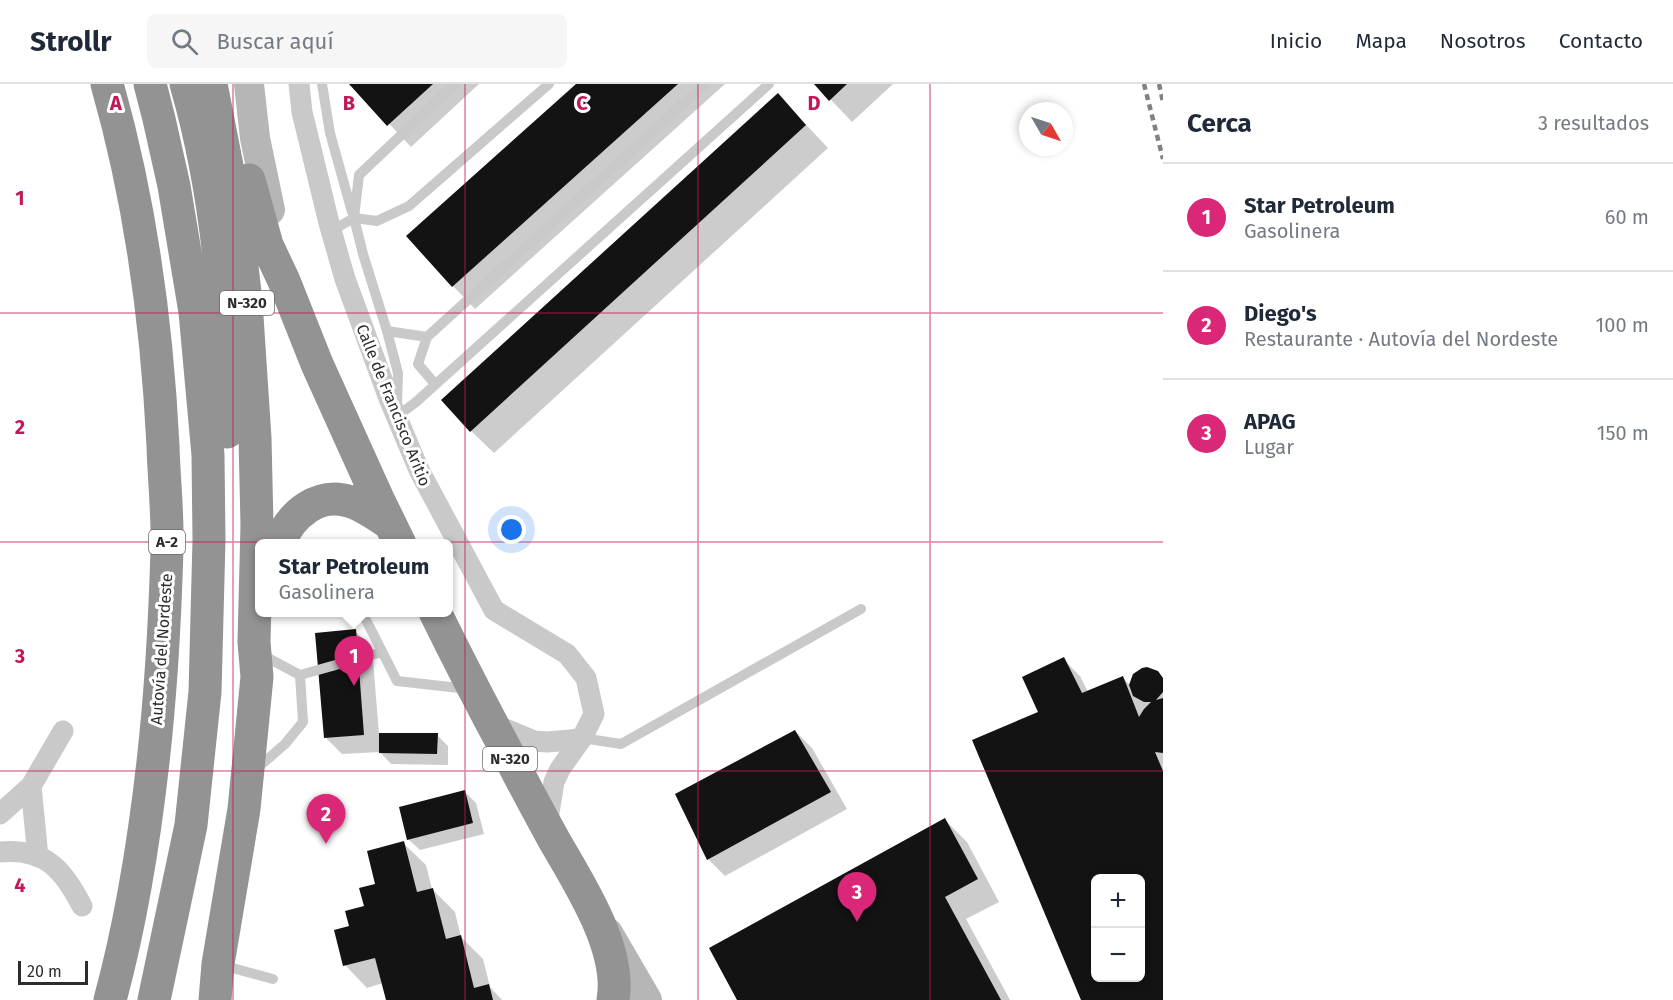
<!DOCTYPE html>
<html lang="es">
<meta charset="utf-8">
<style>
body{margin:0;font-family:"Fira Sans",sans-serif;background:#f6f6f7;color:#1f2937}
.controls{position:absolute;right:18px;bottom:18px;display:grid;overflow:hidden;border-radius:9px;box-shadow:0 3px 9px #0003}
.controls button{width:54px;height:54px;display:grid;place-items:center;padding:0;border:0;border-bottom:2px solid #e0e1e3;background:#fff;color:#1f2937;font:30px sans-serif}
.compass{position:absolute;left:1019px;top:18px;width:54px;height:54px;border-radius:50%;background:#fff;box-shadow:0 3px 9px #0003;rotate:129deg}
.scale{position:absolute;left:18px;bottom:15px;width:70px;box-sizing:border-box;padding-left:6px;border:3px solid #2c2c2c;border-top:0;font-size:16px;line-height:21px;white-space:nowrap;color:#2c2c2c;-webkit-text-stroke:4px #fff;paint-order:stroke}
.you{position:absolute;left:512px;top:446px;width:21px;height:21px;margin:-15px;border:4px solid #fff;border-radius:50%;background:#1a73e8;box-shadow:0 0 0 9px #1a73e833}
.badge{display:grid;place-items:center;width:39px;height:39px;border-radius:50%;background:#db2777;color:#fff;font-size:20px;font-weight:700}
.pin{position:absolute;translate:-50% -50px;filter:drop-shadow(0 2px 3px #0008)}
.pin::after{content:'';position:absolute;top:32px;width:21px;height:18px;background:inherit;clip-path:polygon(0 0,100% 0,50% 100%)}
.popup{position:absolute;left:255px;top:455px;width:198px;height:78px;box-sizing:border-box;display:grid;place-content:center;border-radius:9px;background:#fff;filter:drop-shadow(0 2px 4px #0005);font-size:20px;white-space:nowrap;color:#747a83}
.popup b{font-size:22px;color:#1f2937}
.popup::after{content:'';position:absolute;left:50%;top:100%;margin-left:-12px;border:12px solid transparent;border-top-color:#fff}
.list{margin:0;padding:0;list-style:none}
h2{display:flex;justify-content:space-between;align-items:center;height:78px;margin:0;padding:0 24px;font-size:26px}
h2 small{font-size:20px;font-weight:400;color:#747a83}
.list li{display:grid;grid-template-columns:39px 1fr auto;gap:18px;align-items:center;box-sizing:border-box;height:108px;padding:0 24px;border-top:2px solid #e0e1e3}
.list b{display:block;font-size:22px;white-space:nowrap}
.list p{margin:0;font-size:20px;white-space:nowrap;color:#747a83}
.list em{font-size:20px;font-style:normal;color:#747a83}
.icon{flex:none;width:33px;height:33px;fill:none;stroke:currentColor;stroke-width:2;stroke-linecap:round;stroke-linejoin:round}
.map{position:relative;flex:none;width:1163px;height:916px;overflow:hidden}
header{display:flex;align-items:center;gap:36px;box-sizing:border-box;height:84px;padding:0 30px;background:#fff;border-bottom:2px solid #e0e1e3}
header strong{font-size:28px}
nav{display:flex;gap:33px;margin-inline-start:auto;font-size:21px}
.search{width:420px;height:54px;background:#f6f6f7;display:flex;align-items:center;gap:15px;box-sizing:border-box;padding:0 21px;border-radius:9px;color:#747a83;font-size:22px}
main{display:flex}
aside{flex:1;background:#fff}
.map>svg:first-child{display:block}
</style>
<header>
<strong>Strollr</strong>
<div class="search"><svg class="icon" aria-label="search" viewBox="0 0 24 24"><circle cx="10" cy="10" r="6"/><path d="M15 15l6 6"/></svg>Buscar aquí</div>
<nav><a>Inicio</a><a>Mapa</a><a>Nosotros</a><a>Contacto</a></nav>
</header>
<main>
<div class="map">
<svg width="1163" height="916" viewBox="0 0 1163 916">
<rect width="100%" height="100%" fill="#fff"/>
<!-- shadow -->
<path fill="#0003" fill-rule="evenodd" d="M352,0H479L411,63Z
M578,0H725L475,225L453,202L408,152Z
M816,0H893L852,38Z
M778,11L828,64L494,369L471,347Z
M355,547L372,564L379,650L437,651L448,662V681L391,680L380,668L342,670L325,653Z
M1063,575L1080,592L1088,608L1123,594L1131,602L1163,595V916H1082L1040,629ZM1096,794H1140V894H1096Z
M795,647L812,664L847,725L725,792L708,775Z
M464,707L476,719L484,750L420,766L408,755Z
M945,736L967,758L999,818L966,835L1010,916H739Z
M403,759L426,781L432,805L455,828L461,853L483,875L490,903L502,916H387L383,899L367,904L345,881L351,843L366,823Z"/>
<!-- building -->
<path fill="#131313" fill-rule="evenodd" d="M349,0H433L387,42Z
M576,0H678L452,203L406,152Z
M814,0H847L829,17Z
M778,9L806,41L470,348L441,316Z
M356,545L364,651L324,654L315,549Z
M1064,573L1082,609L1123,592L1139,633L1144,625L1151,618H1144L1133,612L1129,601L1133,590L1142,584L1147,583L1158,587L1163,594V608L1156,616L1163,614V669L1155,668L1163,687V916H1081L972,656L1038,628L1022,593ZM1096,794H1140V894H1096Z
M795,646L831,708L707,776L675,710Z
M379,649H438L437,670L379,669Z
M465,706L473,739L407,756L399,723Z
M945,734L978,795L945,813L1001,916H737L709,864Z
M404,757L417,808L433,804L446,855L461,851L474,904L489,900L493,916H386L375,874L343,882L334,846L349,842L345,827L364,822L359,804L375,800L367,767Z"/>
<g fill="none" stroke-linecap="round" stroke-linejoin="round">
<!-- lane -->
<path stroke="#c9c9c9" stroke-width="10" d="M322,0L330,49L352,128
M354,134L359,91L455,0
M331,147L354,134
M387,247L398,289L397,321
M427,253L387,247L363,170L354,134L377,137L409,122L549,0
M435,300L418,280L427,253L705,0
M396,333L416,318L769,0
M362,528L397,597L468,605
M300,591L382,568
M582,654L621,660L861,525
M255,686L285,660L303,638L300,591L264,572
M221,881L273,895"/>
<!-- street -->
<path stroke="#c9c9c9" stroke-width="21" d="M299,0L302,28L329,139L345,195L390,317L419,386L494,526L567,570L586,594L594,630L582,654L560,685L554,698L547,741
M491,639L534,657L547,658L570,656L582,654
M31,702L38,773
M0,730L31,702L63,647
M0,768C45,764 63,785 82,822"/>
<!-- secondary -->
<path stroke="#b6b6b6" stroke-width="30" d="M249,0L255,54L270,126
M608,849L647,916"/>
<!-- highway -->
<path stroke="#939393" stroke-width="33" d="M107,0C141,119 157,239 163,362C164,396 168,431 167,465C165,536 161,607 153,678C144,758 131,839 110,916
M150,0L159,35L174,102L195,228L208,371L209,456L205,608L191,741L154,916
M186,0C204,62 215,128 221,193C226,244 225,296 227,348
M211,0L235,123L246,217L255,354L257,441L254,558L257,593L244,725L218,880L215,916
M249,96L267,161L284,197L317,280L378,415L400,460
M279,460C285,444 294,432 308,423C338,404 364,422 390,440
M435,528C460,579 486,629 513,679C526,705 540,730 554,756C579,799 622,865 613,916"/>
<!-- rail -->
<path stroke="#818181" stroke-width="4.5" stroke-dasharray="6 4.5" stroke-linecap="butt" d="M1144,0L1163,75
M1159,0L1163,18"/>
</g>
<!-- grid -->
<path fill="none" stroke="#c2185b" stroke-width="1.5" stroke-opacity="0.55" d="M233,0V916M465,0V916M698,0V916M930,0V916M0,229H1163M0,458H1163M0,687H1163"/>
<g text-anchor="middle" stroke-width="6" stroke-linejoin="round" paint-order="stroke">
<!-- shield labels -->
<g fill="#fff" stroke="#6b6b6b" stroke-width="1.5">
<rect x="220" y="207" width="54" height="24" rx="4.5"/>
<rect x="149" y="446" width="36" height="24" rx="4.5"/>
<rect x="483" y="663" width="54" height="24" rx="4.5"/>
</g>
<g font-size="15" font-weight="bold" fill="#2c2c2c">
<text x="247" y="224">N-320</text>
<text x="167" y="463">A-2</text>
<text x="510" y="680">N-320</text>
</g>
<!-- street labels -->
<g font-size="16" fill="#2c2c2c" stroke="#fff">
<text transform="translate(394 321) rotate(68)" y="6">Calle de Francisco Aritio</text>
<text transform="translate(161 565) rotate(-86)" y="6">Autovía del Nordeste</text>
</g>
</g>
<g font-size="20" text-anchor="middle" font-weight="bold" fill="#c2185b" stroke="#fff" stroke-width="6" stroke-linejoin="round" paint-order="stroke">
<text x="116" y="26">A</text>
<text x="349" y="26">B</text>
<text x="582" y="26">C</text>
<text x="814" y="26">D</text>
<text x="20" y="121">1</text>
<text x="20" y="350">2</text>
<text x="20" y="579">3</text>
<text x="20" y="808">4</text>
</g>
</svg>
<div class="controls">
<button>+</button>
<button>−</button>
</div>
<svg class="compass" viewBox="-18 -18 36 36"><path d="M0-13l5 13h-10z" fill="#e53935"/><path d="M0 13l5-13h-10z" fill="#747a83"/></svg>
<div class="scale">20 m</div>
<div class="you"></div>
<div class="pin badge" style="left:354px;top:602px">1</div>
<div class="popup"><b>Star Petroleum</b>Gasolinera</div>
<div class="pin badge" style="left:326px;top:760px">2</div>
<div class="pin badge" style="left:857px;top:838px">3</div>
</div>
<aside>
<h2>Cerca<small>3 resultados</small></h2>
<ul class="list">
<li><span class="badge">1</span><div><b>Star Petroleum</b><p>Gasolinera</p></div><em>60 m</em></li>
<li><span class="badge">2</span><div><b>Diego's</b><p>Restaurante · Autovía del Nordeste</p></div><em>100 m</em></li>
<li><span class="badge">3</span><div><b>APAG</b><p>Lugar</p></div><em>150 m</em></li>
</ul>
</aside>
</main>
